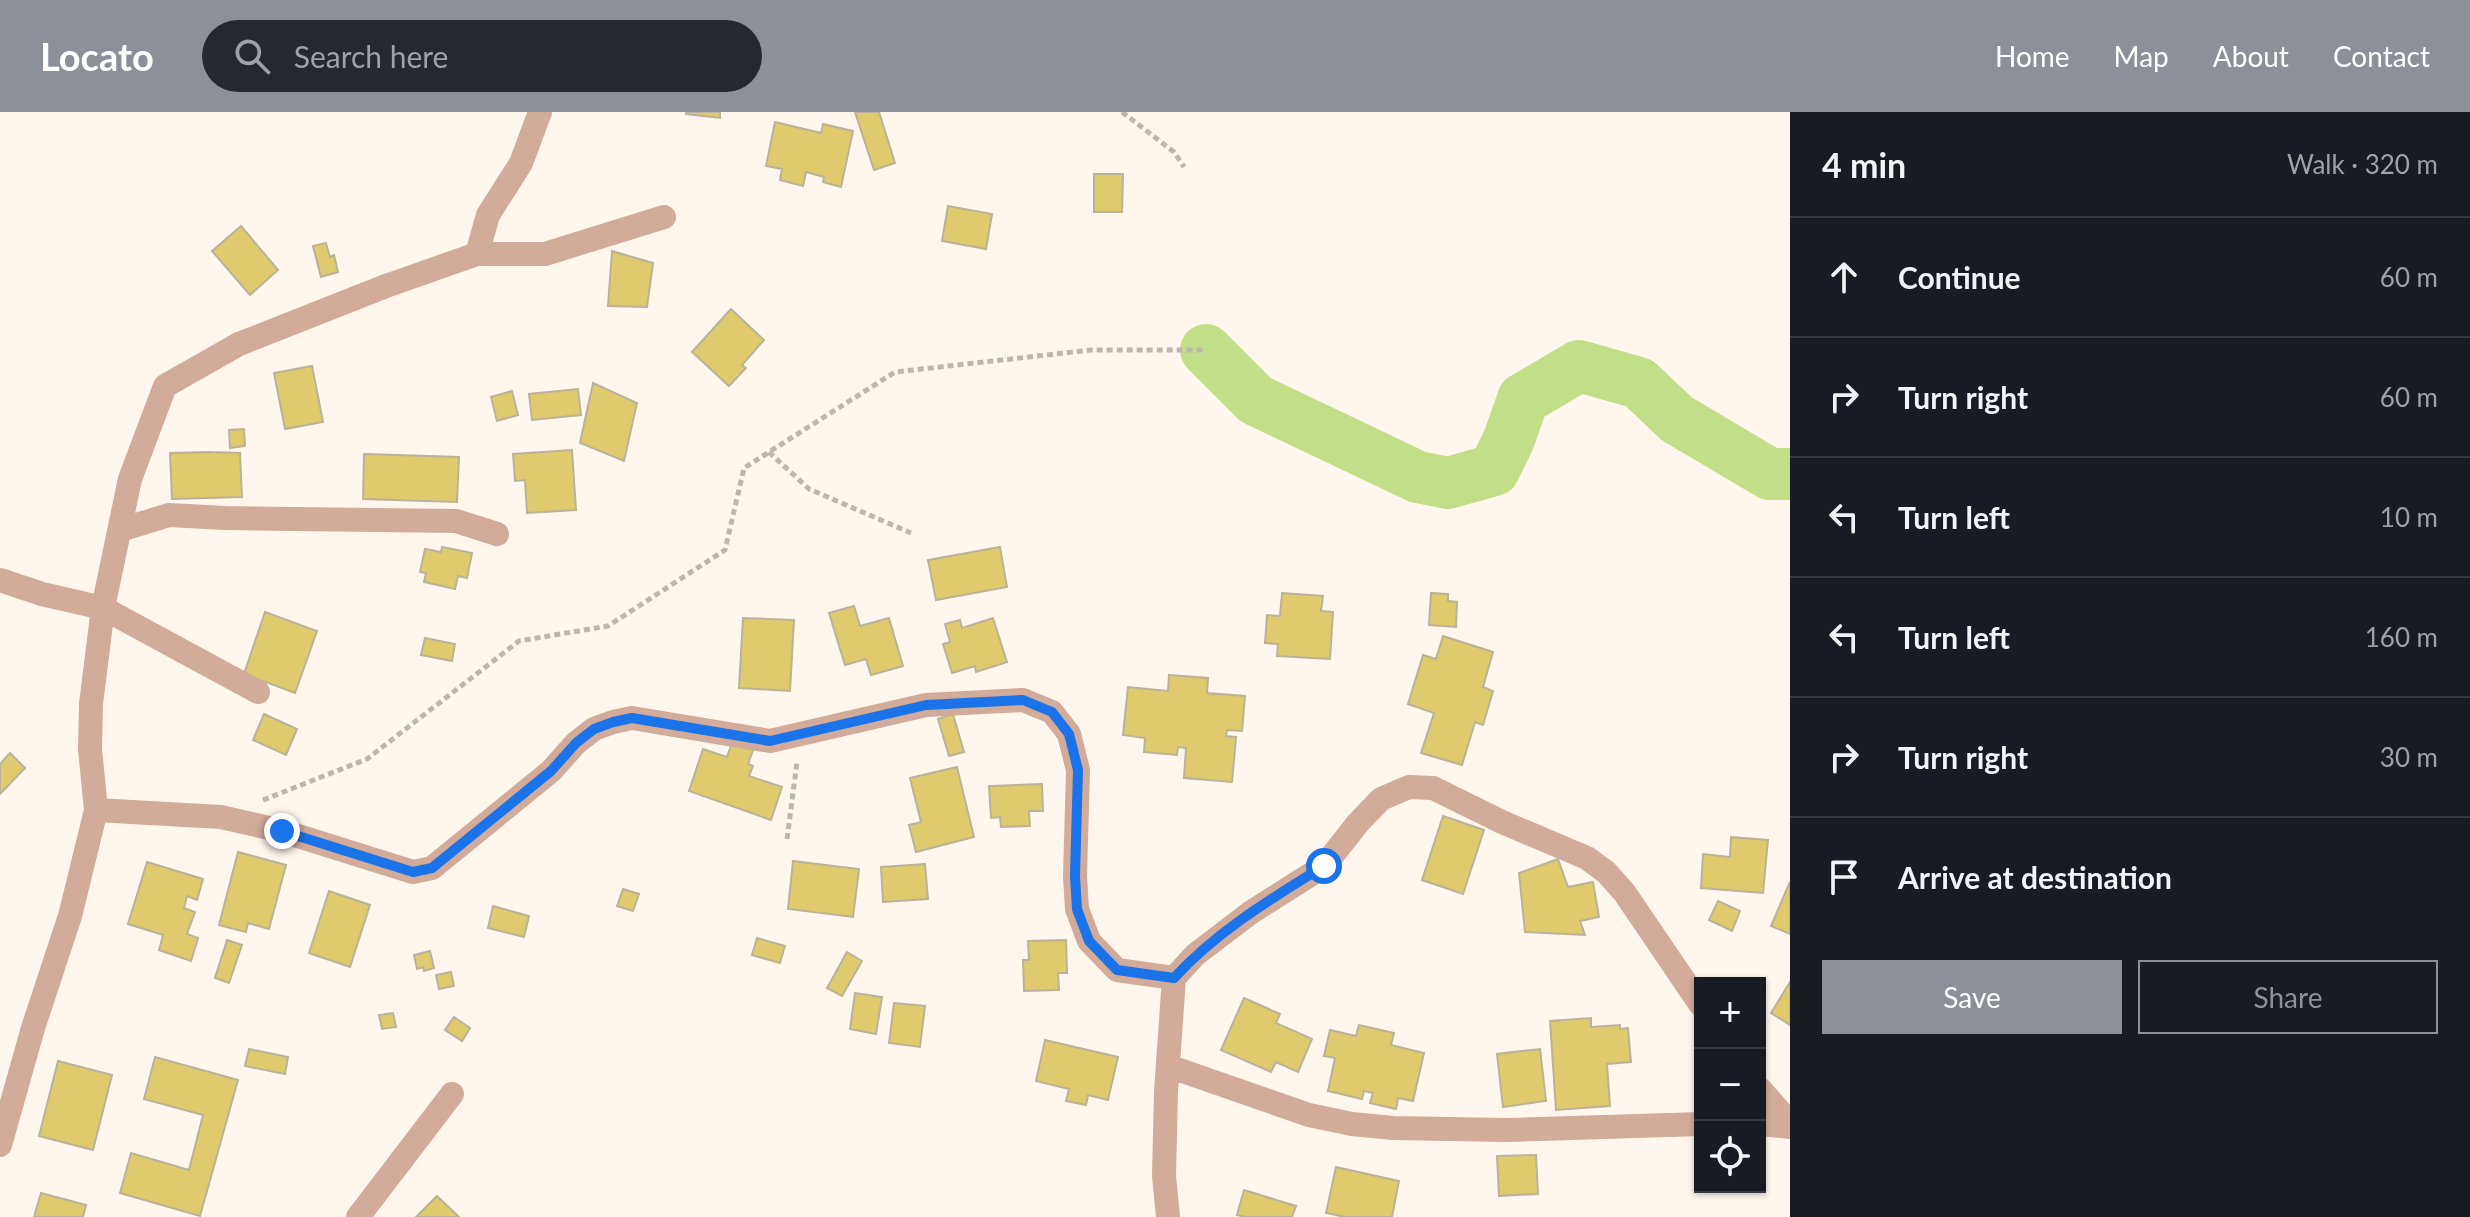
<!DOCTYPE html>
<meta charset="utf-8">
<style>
body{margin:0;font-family:Lato,sans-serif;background:#242831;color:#f1f3f6}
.controls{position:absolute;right:24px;bottom:24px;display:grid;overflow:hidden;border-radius:0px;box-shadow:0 2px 6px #0004}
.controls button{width:72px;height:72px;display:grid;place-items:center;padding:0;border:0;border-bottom:2px solid #363941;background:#171b24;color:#f1f3f6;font:40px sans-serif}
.stop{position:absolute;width:24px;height:24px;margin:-18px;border:6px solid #1a73e8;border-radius:50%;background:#fff}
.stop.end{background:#1a73e8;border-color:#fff;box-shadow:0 2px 8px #0008}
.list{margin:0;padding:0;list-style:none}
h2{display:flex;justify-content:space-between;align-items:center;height:104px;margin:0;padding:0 32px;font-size:34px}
h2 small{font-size:26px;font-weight:400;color:#9ea1a6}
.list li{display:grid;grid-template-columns:52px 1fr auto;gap:24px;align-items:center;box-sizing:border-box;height:120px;padding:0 32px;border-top:2px solid #363941}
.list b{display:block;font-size:30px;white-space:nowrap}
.list em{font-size:26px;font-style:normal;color:#9ea1a6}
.actions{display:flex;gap:16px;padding:24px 32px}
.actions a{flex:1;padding:18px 0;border:2px solid #8c9099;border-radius:0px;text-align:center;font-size:28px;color:#8c9099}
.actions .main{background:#8c9099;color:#fff}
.icon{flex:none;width:44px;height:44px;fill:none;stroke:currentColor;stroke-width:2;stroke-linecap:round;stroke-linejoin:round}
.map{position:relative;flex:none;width:1790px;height:1105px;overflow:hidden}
header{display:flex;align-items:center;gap:48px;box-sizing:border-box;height:112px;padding:0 40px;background:#8c9099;color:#fff}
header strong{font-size:38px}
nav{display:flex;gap:44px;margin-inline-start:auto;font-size:28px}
.search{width:560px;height:72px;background:#242831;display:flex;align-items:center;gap:20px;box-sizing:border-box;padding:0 28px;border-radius:44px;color:#9ea1a6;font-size:30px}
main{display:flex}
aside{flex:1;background:#171b24}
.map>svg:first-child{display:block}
</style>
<header>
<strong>Locato</strong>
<div class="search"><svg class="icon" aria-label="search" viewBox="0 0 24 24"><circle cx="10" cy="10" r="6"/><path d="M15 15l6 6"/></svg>Search here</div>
<nav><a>Home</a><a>Map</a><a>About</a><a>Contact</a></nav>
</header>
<main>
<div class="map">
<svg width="1790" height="1105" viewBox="0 0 1790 1105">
<rect width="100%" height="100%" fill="#fff7ed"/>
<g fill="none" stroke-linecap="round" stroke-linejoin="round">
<!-- river -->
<path stroke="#c3de88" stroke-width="52" d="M1206,238L1256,288L1418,365L1448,371L1494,358L1509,327L1523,287L1579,254L1639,271L1677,307L1770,362H1790"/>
</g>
<!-- building -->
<path fill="#dfca6e" stroke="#b9b399" stroke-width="2" d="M686,0H720V6L686,2Z
M855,0H879L895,51L874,58Z
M775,10L821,21L823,12L853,19L841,75L823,70L824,65L806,60L803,74L780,68L782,57L766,54Z
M1094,62H1123L1122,100H1094Z
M948,94L992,102L986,137L942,129Z
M241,114L278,158L250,183L212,139Z
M326,131L330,145L334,143L338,160L321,165L313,134Z
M612,139L653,151L647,195L608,194Z
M731,197L764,228L742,253L746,256L729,274L692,240Z
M312,254L323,310L285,317L274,261Z
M593,271L637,291L624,349L580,331Z
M578,277L581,303L532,308L529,282Z
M512,279L518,303L497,309L491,285Z
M244,317L245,334L230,336L229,318Z
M572,338L576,398L527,401L525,368L515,369L513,342Z
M209,340L240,341L242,385L172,387L170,341Z
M364,342L459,345L457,390L363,387Z
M442,435L472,441L467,466L458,464L455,477L424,470L426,461L420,460L425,437L441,440Z
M1000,435L1007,475L936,488L928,448Z
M1282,481L1323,484L1321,499L1333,500L1330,547L1277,544L1278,532L1265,531L1267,503L1280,504Z
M1431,481L1448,482V489L1457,490L1456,515L1429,513Z
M854,494L860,514L889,506L903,554L871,563L866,547L845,553L829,501Z
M265,500L317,519L295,581L244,562Z
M743,506L794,508L790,579L739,576Z
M993,506L1007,550L976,560L975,554L952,561L943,532L950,530L945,512L960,508L962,516Z
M1443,524L1493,540L1483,575L1493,579L1483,613L1475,610L1462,653L1421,641L1434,601L1408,592L1423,543L1436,547Z
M425,526L455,532L452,549L421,543Z
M1169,563L1208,566L1207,581L1245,584L1242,619L1227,618L1226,624L1236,625L1232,670L1184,666L1186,636L1178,635L1177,643L1144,640L1145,626L1123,623L1128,575L1168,579Z
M264,602L297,617L286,643L253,628Z
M953,602L964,640L949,644L938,607Z
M732,631L753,638L748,652L753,654L749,664L782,675L771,708L689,679L703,637L727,645Z
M10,641L25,656L0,682V652Z
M957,655L974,725L916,740L909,713L921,710L910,666Z
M1042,672L1043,699H1029L1030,714L1001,715L1000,705L991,706L989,674Z
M1443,704L1484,718L1463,782L1422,768Z
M1731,725L1768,728L1763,781L1701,776L1703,742L1730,745Z
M238,740L286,753L269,817L248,811L246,820L219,813Z
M1558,747L1568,775L1593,770L1599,805L1580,809L1585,823L1525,820L1519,761Z
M793,749L859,757L853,805L788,797Z
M147,750L203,767L197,788L187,784L184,796L195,800L187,822L198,826L191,849L159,838L163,823L128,812Z
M925,752L928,787L883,790L881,755Z
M1790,770V822L1771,814Z
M623,777L639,782L633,799L617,794Z
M329,779L370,793L350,855L309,841Z
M1718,789L1740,799L1732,819L1709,808Z
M493,794L529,804L524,825L488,816Z
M757,826L785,834L780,851L752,843Z
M227,828L242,833L229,871L215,866Z
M1066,828L1067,861H1058L1059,878L1024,879L1023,848H1029L1028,829Z
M430,839L434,856L424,859L423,855L417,857L414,843Z
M847,840L862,849L842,884L827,876Z
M451,860L454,874L439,877L436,863Z
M1790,870V913L1771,901Z
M855,881L882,885L876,922L850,917Z
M1244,886L1280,902L1276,911L1312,927L1298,960L1276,950L1271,960L1221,938Z
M894,891L925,894L920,935L889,931Z
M393,901L396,915L382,917L379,903Z
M454,905L470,916L462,929L445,918Z
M1591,906V915L1620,913V917L1628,916L1631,950L1607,952L1610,994L1556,998L1550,909Z
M1359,913L1394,921L1391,933L1424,941L1413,989L1398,986L1396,997L1370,991L1373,981L1364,979L1362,987L1328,979L1335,946L1324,944L1330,918L1356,924Z
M1045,928L1118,945L1108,988L1088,983L1086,993L1066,989L1069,977L1036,969Z
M249,937L288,945L285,962L245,954Z
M1540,937L1546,989L1503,995L1497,942Z
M155,945L238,968L200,1104L120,1081L131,1041L189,1058L203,1003L144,987Z
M58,949L112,963L93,1038L39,1024Z
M1536,1043L1538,1082L1499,1084L1497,1044Z
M1336,1055L1399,1069L1392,1105H1345L1326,1101Z
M1244,1078L1296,1094L1292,1105H1245L1237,1103Z
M41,1081L86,1093L83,1105H34Z
M437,1084L459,1105H416Z"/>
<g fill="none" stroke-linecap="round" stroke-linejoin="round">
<!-- path -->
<path stroke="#beb6ad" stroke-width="5" stroke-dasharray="6 4" stroke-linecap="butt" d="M1122,0L1174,40L1184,55
M769,340L809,377L911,421
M263,688L367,647L519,529L608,514L725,438L744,356L895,260L1091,238H1206
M787,727L797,650"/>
<!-- minor -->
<path stroke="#d2ab9a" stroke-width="24" d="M477,142L488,103L521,51L540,0
M120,418L169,403L225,406L456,409L497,422
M0,468L42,482L103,496L258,580
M96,698L221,705L282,719L413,760L432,756L551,659L576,631L594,617L613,610L632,606L770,629L926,593L1023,588L1052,600L1069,622L1078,658L1075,764L1077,797L1089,829L1117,858L1174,866
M1168,954L1309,1003L1352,1012L1393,1016L1507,1018L1700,1012
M1760,977L1790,1011
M1760,1012L1790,1015
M0,1033L33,916L70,804L96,698L90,637L91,592L103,496L130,367L165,274L239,232L386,174L477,142H545L664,105
M358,1105L452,982
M1168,1105L1164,1064L1166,980L1174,866L1195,843L1250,801L1324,754L1358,711L1381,687L1409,675L1433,676L1502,710L1587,746L1606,760L1624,780L1700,892"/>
</g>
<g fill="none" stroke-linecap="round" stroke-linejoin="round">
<!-- route -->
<path stroke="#1a73e8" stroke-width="10" d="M282,719L413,760L432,756L551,659L576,631L594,617L613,610L632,606L770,629L926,593L1023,588L1052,600L1069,622L1078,658L1075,764L1077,797L1089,829L1117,858L1174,866C1217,819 1271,787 1324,754"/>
</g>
</svg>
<div class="controls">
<button>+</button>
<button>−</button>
<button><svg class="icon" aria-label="locate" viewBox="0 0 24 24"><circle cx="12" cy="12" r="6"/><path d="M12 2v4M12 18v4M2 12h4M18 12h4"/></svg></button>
</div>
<div class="stop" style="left:1324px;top:754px"></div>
<div class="stop end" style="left:282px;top:719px"></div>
</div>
<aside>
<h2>4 min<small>Walk · 320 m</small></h2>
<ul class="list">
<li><svg class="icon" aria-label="ahead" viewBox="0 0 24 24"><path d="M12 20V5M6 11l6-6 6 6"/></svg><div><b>Continue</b></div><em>60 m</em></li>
<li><svg class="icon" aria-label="right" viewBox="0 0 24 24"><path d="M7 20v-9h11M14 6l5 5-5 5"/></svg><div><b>Turn right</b></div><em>60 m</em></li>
<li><svg class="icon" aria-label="left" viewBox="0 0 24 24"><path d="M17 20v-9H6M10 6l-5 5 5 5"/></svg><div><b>Turn left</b></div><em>10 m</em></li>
<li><svg class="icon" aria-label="left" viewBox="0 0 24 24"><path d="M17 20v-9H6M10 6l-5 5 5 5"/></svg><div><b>Turn left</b></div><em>160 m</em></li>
<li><svg class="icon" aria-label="right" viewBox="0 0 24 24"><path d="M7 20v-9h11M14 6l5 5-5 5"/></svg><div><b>Turn right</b></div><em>30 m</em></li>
<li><svg class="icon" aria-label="arrive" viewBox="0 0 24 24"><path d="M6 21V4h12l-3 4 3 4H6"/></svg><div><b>Arrive at destination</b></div></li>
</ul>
<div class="actions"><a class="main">Save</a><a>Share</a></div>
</aside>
</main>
